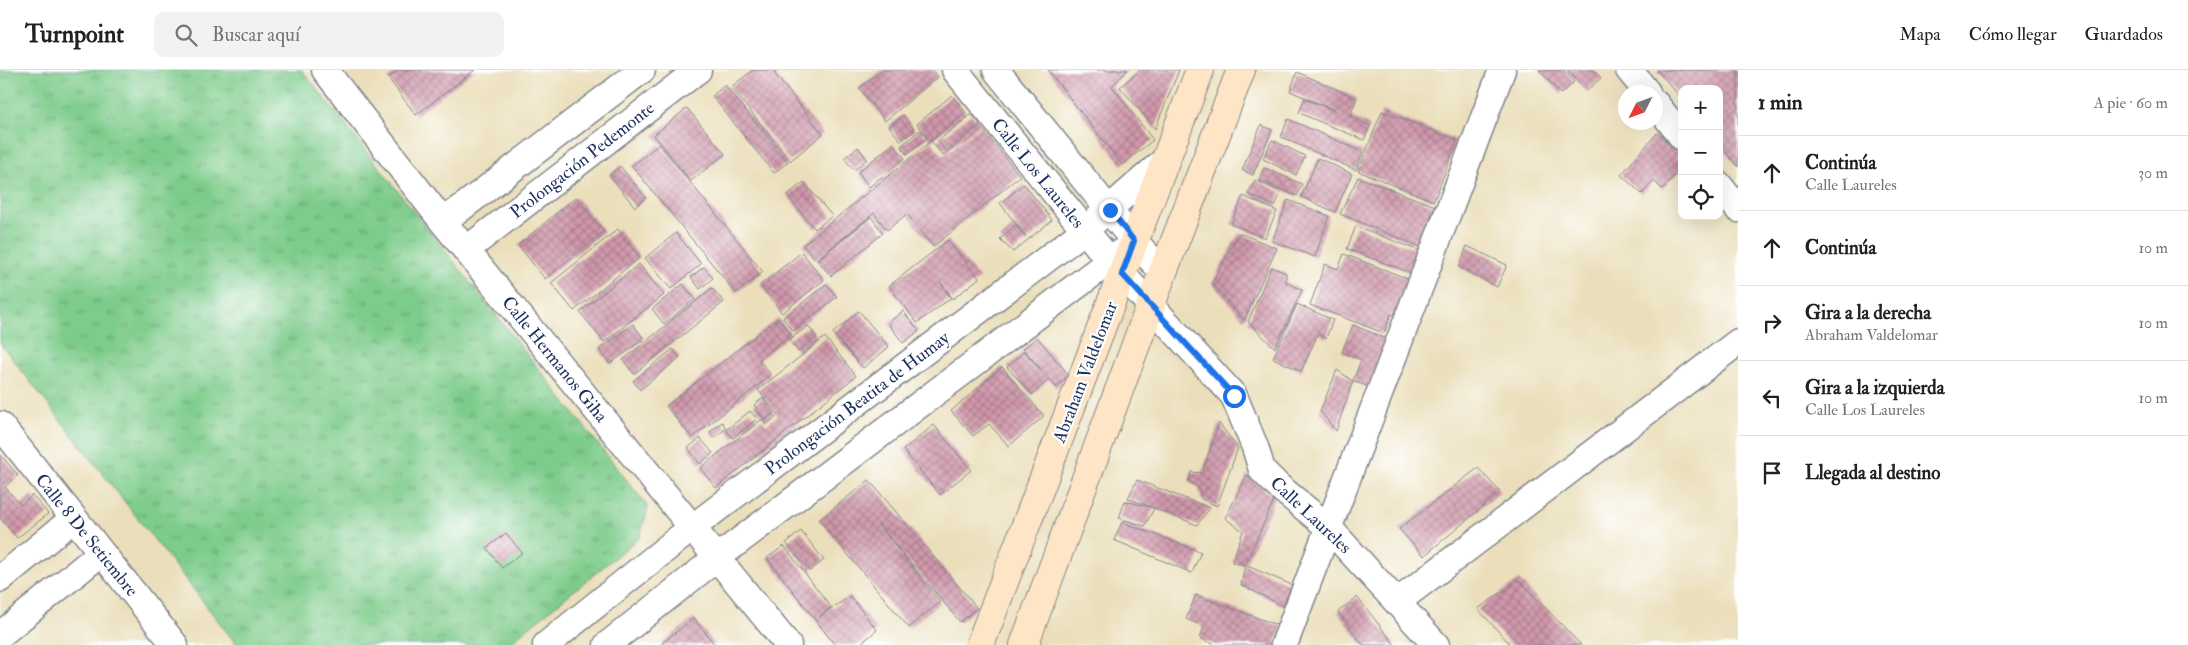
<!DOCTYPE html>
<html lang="es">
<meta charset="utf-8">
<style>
body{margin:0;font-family:"IM FELL Double Pica",serif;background:#f2f2f2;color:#202124}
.controls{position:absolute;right:15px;top:15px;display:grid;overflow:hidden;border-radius:10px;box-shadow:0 5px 20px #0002}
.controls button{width:45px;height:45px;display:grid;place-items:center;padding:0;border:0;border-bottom:1px solid #e0e0e0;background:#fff;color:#202124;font:25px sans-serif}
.compass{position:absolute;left:1618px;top:15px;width:45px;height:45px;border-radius:50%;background:#fff;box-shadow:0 5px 20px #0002;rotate:228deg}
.stop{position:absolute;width:15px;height:15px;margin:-11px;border:4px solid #1a73e8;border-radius:50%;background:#fff}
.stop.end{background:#1a73e8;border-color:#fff;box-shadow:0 1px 5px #0008}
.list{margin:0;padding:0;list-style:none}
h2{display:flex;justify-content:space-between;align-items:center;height:65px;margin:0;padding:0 20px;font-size:21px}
h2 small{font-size:16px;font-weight:400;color:#757577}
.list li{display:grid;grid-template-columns:32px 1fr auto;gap:15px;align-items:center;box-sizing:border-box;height:75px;padding:0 20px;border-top:1px solid #e0e0e0}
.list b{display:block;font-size:19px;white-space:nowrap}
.list p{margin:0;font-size:16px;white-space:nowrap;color:#757577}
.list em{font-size:16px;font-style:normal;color:#757577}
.icon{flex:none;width:28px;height:28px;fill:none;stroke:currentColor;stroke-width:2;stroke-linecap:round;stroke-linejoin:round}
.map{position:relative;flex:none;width:1738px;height:575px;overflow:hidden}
header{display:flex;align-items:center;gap:30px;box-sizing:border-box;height:70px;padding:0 25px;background:#fff;border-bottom:1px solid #e0e0e0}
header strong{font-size:24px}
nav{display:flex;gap:28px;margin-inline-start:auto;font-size:18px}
.search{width:350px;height:45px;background:#f2f2f2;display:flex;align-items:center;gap:12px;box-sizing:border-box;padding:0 18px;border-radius:10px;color:#757577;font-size:19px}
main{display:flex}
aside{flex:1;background:#fff}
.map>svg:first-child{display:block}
</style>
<header>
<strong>Turnpoint</strong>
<div class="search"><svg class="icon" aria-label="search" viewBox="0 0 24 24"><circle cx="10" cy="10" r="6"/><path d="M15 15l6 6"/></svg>Buscar aquí</div>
<nav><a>Mapa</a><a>Cómo llegar</a><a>Guardados</a></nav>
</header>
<main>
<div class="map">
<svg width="1738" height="575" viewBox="0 0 1738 575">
<defs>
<pattern id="park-tufts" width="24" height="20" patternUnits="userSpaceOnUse" patternTransform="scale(1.25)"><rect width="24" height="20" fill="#7ecc8b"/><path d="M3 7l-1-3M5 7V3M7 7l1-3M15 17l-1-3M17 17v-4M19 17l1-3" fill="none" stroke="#66a675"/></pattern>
<pattern id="building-cross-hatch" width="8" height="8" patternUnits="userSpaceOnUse" patternTransform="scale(1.25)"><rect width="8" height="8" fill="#d098aa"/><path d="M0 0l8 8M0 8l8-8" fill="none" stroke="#a87c8e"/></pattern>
</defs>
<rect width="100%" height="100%" fill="#fff"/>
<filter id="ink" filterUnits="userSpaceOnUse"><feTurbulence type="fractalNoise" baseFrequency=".02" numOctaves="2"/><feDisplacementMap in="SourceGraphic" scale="10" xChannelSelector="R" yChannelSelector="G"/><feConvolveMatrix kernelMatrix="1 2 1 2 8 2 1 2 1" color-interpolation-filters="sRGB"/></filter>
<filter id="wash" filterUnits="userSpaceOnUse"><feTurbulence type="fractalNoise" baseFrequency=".0096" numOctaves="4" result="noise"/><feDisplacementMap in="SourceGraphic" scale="20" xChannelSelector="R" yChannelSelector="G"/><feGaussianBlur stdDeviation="1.12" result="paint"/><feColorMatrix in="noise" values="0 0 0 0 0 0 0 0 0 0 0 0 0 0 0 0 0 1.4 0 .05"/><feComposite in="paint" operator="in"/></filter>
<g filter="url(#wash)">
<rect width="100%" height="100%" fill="#ebdfbb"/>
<!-- park -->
<path fill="url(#park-tufts)" stroke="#4c7e74" d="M0,0H302L648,437L640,467L507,575H237L0,273Z"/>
<g id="blocks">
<!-- building -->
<path fill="url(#building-cross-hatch)" d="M399,0H475L416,45L388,8Z
M753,0H777L774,3L823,64L790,91L731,17Z
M882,0H932L938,7L885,51L859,18Z
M1048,0H1128L1112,16L1153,70L1122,95Z
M1140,0H1179L1155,59L1120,17Z
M1539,0H1564L1574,12L1561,24Z
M1567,0H1594L1601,8L1586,21Z
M1657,0H1738V30L1736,32L1738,34V97L1719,74V19H1682V29Z
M1297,2L1357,28L1350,46L1370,56L1364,70L1299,43L1304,29L1336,41L1290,21Z
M725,15L788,92L774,103L712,26Z
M952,25L966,43L931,71L917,54Z
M687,38L725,84L691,111L654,65Z
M1382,41L1457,70L1434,131L1358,101Z
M971,44L980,54L946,81L938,71Z
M903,45L915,60L901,71L889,56Z
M1288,49L1363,82L1356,100L1281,67Z
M1261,55L1272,60L1253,105L1242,100Z
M980,56L1020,106L933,177L907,144L887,160L874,143L816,190L803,175L931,71L943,86Z
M920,60L927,68L907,84L901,76Z
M1657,63L1679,83L1676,87L1682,93V98L1662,119L1654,111L1642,124L1621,105Z
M1272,70L1305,86L1296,105L1263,89Z
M659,74L763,202L736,223L632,96Z
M893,74L905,88L869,117L858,102Z
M858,77L867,89L854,100L844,88Z
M1318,88L1352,104L1335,142L1301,127Z
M620,96L646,128L635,137L609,105Z
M1264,98L1302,114L1297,126L1259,110Z
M1358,107L1435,136L1421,177L1340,144Z
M1255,110L1281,122L1275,136L1248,124Z
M804,112L832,146L815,159L787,125Z
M1024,114L1052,150L1013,182L1000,169L1015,155L1026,167L1000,133Z
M1243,126L1277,141L1265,168L1231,154Z
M576,127L604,161L545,209L518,175Z
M1288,130L1329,146L1315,187L1272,171Z
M871,147L883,163L831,206L817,190Z
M1356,156L1422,182L1414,204L1347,179Z
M618,159L640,187L574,241L551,213Z
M676,163L701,194L671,219L645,188Z
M1239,163L1277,178L1244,250L1212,213Z
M948,170L979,208L953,229L940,212L951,228L917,253L889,216Z
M1467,176L1507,195L1497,217L1459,197Z
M802,182L824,210L782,243L760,215Z
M1344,184L1414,211L1400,248L1391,244L1384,263L1310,235L1325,194L1338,199Z
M639,194L664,225L604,272L580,242Z
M704,197L713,208L700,219L691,207Z
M1271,197L1286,203V212L1302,220L1275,278L1248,252Z
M683,214L695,229L664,254L652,239Z
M826,214L837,227L793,261L783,248Z
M712,218L724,232L634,304L623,290Z
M1297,234L1333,250L1326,268L1318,264L1301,301L1273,288Z
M859,241L889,277L863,298L833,263Z
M903,241L919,261L903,273L888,253Z
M778,248L791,264L759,290L771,305L692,368L666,336Z
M633,254L644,269L610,294L599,279Z
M1353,255L1389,270L1369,317L1353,311L1361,290L1342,282Z
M808,256L817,267L798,282L789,270Z
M825,267L856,306L716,418L700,398L762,349L766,355L778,345L758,320Z
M1037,267L1069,305L1056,317L1049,309L1032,325L1007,297L1024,281L1042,301L1023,279Z
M673,279L680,287L640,320L633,311Z
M1002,297L1044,346L1009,376L989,354L973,366L951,341Z
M1337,300L1353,311L1336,361L1320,341Z
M763,328L774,343L765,350L754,335Z
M750,341L757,349L733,368L726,360Z
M722,352L726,358L714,368L710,362Z
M1219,353L1238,378L1217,436L1201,429L1199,418L1189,411L1191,402L1202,403Z
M934,355L971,400L940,425L903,380Z
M700,368L713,383L700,394L688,378Z
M0,384L18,405L5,417L21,435L32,425L48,444L17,468L0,448Z
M1478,398L1500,422L1424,486L1399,459Z
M1247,405L1275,428L1245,495L1232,492L1243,461L1225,448Z
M869,410L977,538L960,552L878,454L940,532L909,558L819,450Z
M1137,410L1210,438L1197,455L1128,428Z
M1125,431L1154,438L1145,456L1119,448Z
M1122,452L1201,482L1192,503L1114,470Z
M801,461L824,490L810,501L786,473Z
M506,463L522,483L502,498L487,478Z
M784,476L831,537L819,547L850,526L877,560L859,575H835L767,488Z
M1245,495L1292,515L1283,536L1241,515Z
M1519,510L1581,575H1511L1478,539Z
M1196,525L1282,557L1275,575H1215L1200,568L1204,556L1186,549Z
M1357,527L1395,575H1363L1338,542Z
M694,548L715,575H663L662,573Z"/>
</g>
</g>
<g filter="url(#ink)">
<use href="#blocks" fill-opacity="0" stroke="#83878c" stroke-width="1"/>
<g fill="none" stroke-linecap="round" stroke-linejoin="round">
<!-- street casing -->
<g stroke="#83878c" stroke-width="29">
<path id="street" d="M325,0L443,152L788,575
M955,0L1110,191L1234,326L1255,377L1262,400L1278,416L1328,457L1436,575
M996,0L1134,171L1163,202
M1629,0L1647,22
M1656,34L1682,67
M1719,115L1738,139
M443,152L642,0
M466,180L698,0
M0,355L175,575
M0,509L74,448
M1397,532L1738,272
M0,565L101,483
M546,575L693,457L1085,160L1166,89
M607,575L718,487L1124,180
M1284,575L1502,0"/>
</g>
<!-- secondary casing -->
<g stroke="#83878c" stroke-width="30">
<path id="secondary" d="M980,575L1200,0
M1024,575L1163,202L1241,0"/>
</g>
<!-- street -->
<use href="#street" stroke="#fff" stroke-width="26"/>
<!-- secondary -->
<use href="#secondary" stroke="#fee5c5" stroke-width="28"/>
</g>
</g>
<g fill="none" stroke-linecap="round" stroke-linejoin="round" filter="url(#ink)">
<!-- route -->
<path stroke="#1a73e8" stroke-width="6" d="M1110,140L1134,171L1122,204L1234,326"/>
</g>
<g text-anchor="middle" stroke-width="4.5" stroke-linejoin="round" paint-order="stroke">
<!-- street labels -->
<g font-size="18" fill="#1b2f5e" stroke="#fff">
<text transform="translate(582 90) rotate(-38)" y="6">Prolongación Pedemonte</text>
<text transform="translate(1038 103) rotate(51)" y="6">Calle Los Laureles</text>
<text transform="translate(555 289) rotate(51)" y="6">Calle Hermanos Giha</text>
<text transform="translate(1085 302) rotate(-69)" y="6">Abraham Valdelomar</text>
<text transform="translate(857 333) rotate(-37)" y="6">Prolongación Beatita de Humay</text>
<text transform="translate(1311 445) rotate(43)" y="6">Calle Laureles</text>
<text transform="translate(87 465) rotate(51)" y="6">Calle 8 De Setiembre</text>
</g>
</g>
</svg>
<div class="controls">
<button>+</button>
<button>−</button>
<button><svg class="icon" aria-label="locate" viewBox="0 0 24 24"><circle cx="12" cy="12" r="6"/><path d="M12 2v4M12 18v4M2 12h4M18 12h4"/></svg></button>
</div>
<svg class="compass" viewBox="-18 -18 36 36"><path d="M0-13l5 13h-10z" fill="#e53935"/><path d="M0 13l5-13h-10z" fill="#757577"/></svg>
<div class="stop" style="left:1234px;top:326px"></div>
<div class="stop end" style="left:1110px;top:140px"></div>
</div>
<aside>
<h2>1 min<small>A pie · 60 m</small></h2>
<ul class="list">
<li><svg class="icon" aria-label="ahead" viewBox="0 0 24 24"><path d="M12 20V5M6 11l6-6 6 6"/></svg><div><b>Continúa</b><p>Calle Laureles</p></div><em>30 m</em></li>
<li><svg class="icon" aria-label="ahead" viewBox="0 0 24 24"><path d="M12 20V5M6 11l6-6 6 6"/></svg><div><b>Continúa</b></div><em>10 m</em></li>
<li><svg class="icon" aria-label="right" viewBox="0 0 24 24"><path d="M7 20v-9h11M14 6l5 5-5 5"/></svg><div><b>Gira a la derecha</b><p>Abraham Valdelomar</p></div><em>10 m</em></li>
<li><svg class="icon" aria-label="left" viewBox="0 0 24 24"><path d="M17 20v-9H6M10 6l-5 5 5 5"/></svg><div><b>Gira a la izquierda</b><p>Calle Los Laureles</p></div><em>10 m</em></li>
<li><svg class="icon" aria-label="arrive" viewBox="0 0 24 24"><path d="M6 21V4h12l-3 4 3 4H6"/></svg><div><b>Llegada al destino</b></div></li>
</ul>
</aside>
</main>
